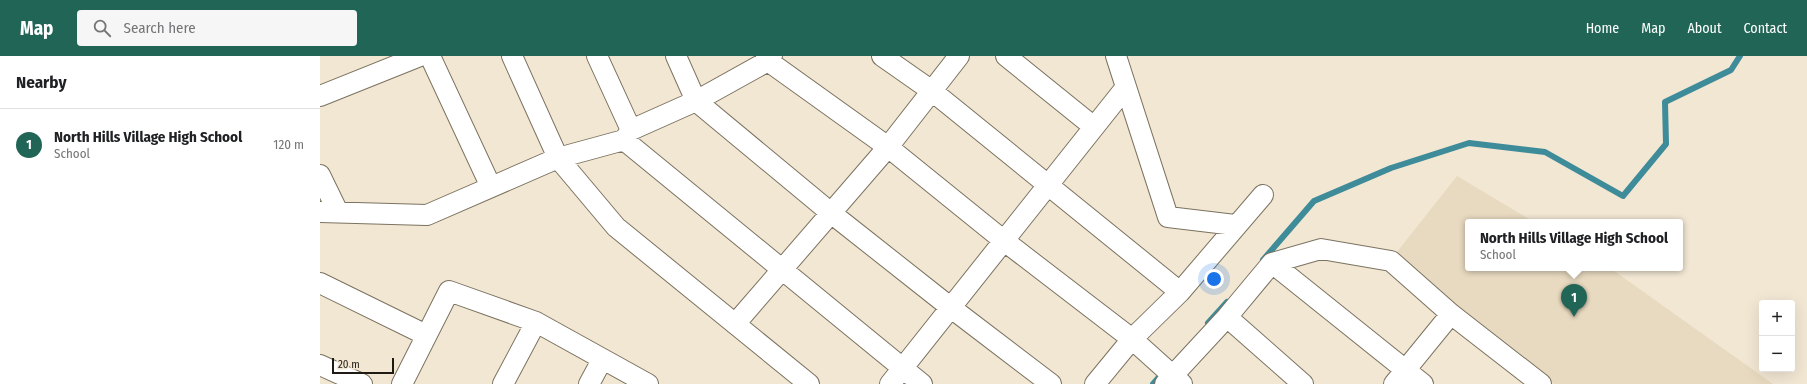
<!DOCTYPE html>
<meta charset="utf-8">
<style>
body{margin:0;font-family:"Fira Sans Condensed",sans-serif;background:#f6f6f6;color:#202124}
.controls{position:absolute;right:12px;bottom:12px;display:grid;overflow:hidden;border-radius:4px;box-shadow:0 4px 16px #0002}
.controls button{width:36px;height:36px;display:grid;place-items:center;padding:0;border:0;border-bottom:1px solid #e0e0e0;background:#fff;color:#202124;font:20px sans-serif}
.scale{position:absolute;left:12px;bottom:10px;width:62px;box-sizing:border-box;padding-left:4px;border:2px solid #1f1b14;border-top:0;font-size:11px;line-height:14px;white-space:nowrap;color:#1f1b14;-webkit-text-stroke:3px #f2e7d3;paint-order:stroke}
.you{position:absolute;left:894px;top:223px;width:14px;height:14px;margin:-10px;border:3px solid #fff;border-radius:50%;background:#1a73e8;box-shadow:0 0 0 6px #1a73e833}
.badge{display:grid;place-items:center;width:26px;height:26px;border-radius:50%;background:#216556;color:#fff;font-size:13px;font-weight:700}
.pin{position:absolute;translate:-50% -33px;filter:drop-shadow(0 1px 2px #0008)}
.pin::after{content:'';position:absolute;top:21px;width:14px;height:12px;background:inherit;clip-path:polygon(0 0,100% 0,50% 100%)}
.popup{position:absolute;left:1145px;top:163px;width:218px;height:52px;box-sizing:border-box;display:grid;place-content:center;border-radius:4px;background:#fff;filter:drop-shadow(0 1px 3px #0005);font-size:13px;white-space:nowrap;color:#757577}
.popup b{font-size:15px;color:#202124}
.popup::after{content:'';position:absolute;left:50%;top:100%;margin-left:-8px;border:8px solid transparent;border-top-color:#fff}
.list{margin:0;padding:0;list-style:none}
h2{display:flex;justify-content:space-between;align-items:center;height:52px;margin:0;padding:0 16px;font-size:17px}
h2 small{font-size:13px;font-weight:400;color:#757577}
.list li{display:grid;grid-template-columns:26px 1fr auto;gap:12px;align-items:center;box-sizing:border-box;height:72px;padding:0 16px;border-top:1px solid #e0e0e0}
.list b{display:block;font-size:15px;white-space:nowrap}
.list p{margin:0;font-size:13px;white-space:nowrap;color:#757577}
.list em{font-size:13px;font-style:normal;color:#757577}
.icon{flex:none;width:22px;height:22px;fill:none;stroke:currentColor;stroke-width:2;stroke-linecap:round;stroke-linejoin:round}
.map{position:relative;flex:none;width:1487px;height:328px;overflow:hidden}
header{display:flex;align-items:center;gap:24px;box-sizing:border-box;height:56px;padding:0 20px;background:#216556;color:#fff}
header strong{font-size:19px}
nav{display:flex;gap:22px;margin-inline-start:auto;font-size:14px}
.search{width:280px;height:36px;background:#f6f6f6;display:flex;align-items:center;gap:10px;box-sizing:border-box;padding:0 14px;border-radius:4px;color:#757577;font-size:15px}
main{display:flex}
aside{flex:1;background:#fff}
.map>svg:first-child{display:block}
</style>
<header>
<strong>Map</strong>
<div class="search"><svg class="icon" aria-label="search" viewBox="0 0 24 24"><circle cx="10" cy="10" r="6"/><path d="M15 15l6 6"/></svg>Search here</div>
<nav><a>Home</a><a>Map</a><a>About</a><a>Contact</a></nav>
</header>
<main>
<aside>
<h2>Nearby<small></small></h2>
<ul class="list">
<li><span class="badge">1</span><div><b>North Hills Village High School</b><p>School</p></div><em>120 m</em></li>
</ul>
</aside>
<div class="map">
<svg width="1487" height="328" viewBox="0 0 1487 328">
<rect width="100%" height="100%" fill="#f2e7d3"/>
<!-- built -->
<path fill="#e8dac0" d="M1137,120L1214,166H1148V212H1290L1453,328H1234L1073,201Z"/>
<g fill="none" stroke-linecap="round" stroke-linejoin="round">
<!-- stream -->
<path stroke="#3e8b9a" stroke-width="6" d="M943,204L994,145L1071,112L1149,87L1225,96L1303,140L1346,88L1345,46L1411,14L1420,0
M888,267L907,246
M833,328L840,320"/>
<!-- street casing -->
<g stroke="#7b7260" stroke-width="22">
<path id="street" d="M110,0L171,131
M192,0L238,102L296,171L489,328
M277,0L311,74
M356,0L376,45L511,157L630,251L731,328
M446,0L448,5L568,91L683,184L812,283L862,328
M562,0L612,35L860,236
M686,0L774,71
M796,0L848,161L915,169
M0,40L100,0
M304,84L602,328
M0,119L18,156
M0,156L107,159L238,102L304,84L311,74L376,45L448,5L452,0
M952,207L1103,328
M0,227L106,279
M907,261L983,328
M415,268L568,91L639,0
M0,309L42,328
M82,328L129,235L216,266L328,328
M183,328L216,266
M269,328L282,304
M570,328L806,31
M775,328L812,283L860,236L943,139
M845,328L907,261L952,207L1001,193L1071,205L1131,258L1221,328
M1074,328L1131,258"/>
</g>
<!-- street -->
<use href="#street" stroke="#fff" stroke-width="20"/>
</g>
</svg>
<div class="controls">
<button>+</button>
<button>−</button>
</div>
<div class="scale">20 m</div>
<div class="you"></div>
<div class="pin badge" style="left:1254px;top:261px">1</div>
<div class="popup"><b>North Hills Village High School</b>School</div>
</div>
</main>
